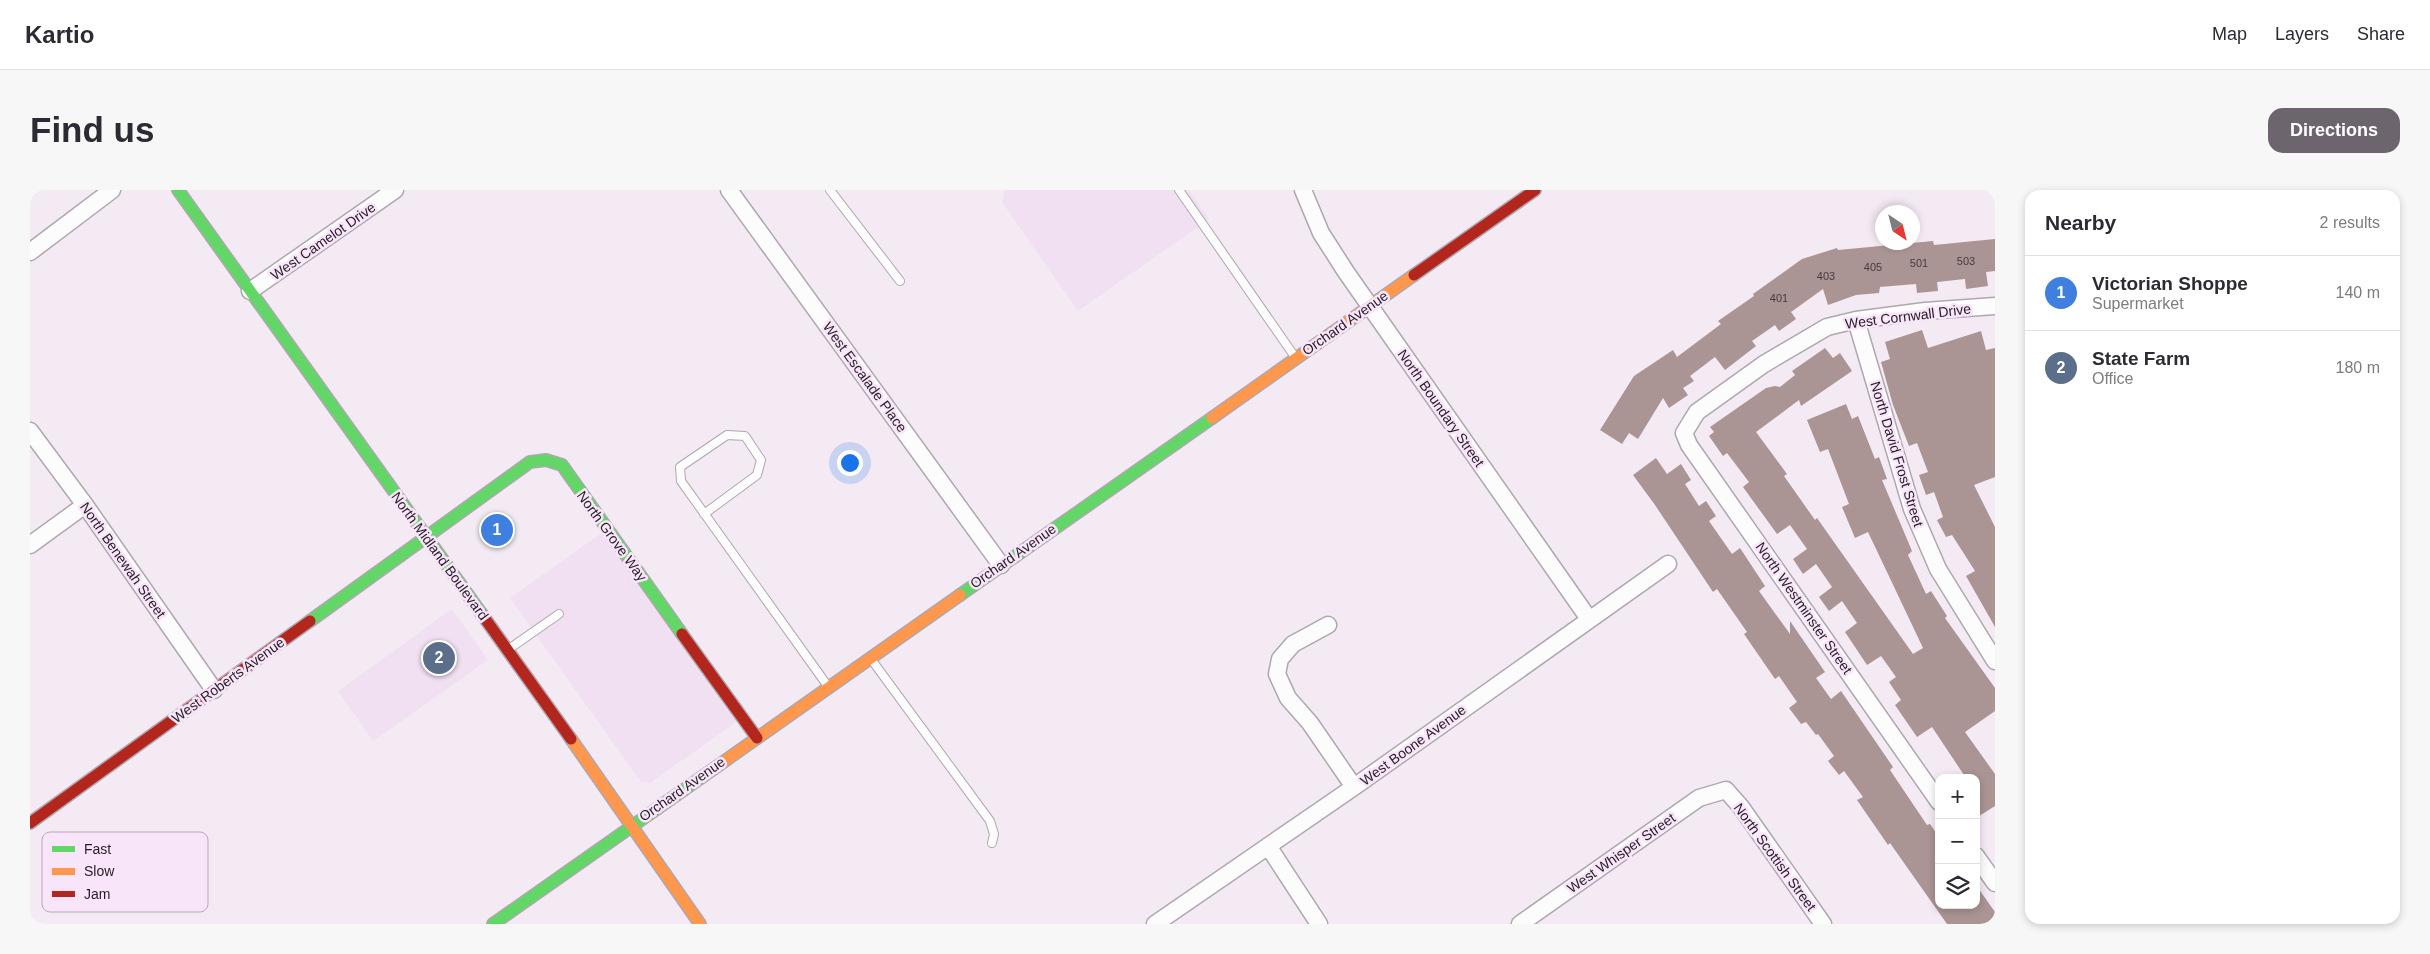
<!DOCTYPE html>
<meta charset="utf-8">
<style>
body{margin:0;font-family:Helvetica,sans-serif;background:#f7f7f7;color:#2b2b33}
.controls{position:absolute;right:15px;bottom:15px;display:grid;overflow:hidden;border-radius:10px;box-shadow:0 2px 8px #0003}
.controls button{width:45px;height:45px;display:grid;place-items:center;padding:0;border:0;border-bottom:1px solid #e1e1e2;background:#fff;color:#2b2b33;font:25px sans-serif}
.compass{position:absolute;left:1845px;top:15px;width:45px;height:45px;border-radius:50%;background:#fff;box-shadow:0 2px 8px #0003;rotate:145deg}
.you{position:absolute;left:819px;top:272px;width:18px;height:18px;margin:-12px;border:4px solid #fff;border-radius:50%;background:#1a73e8;box-shadow:0 0 0 8px #1a73e833}
.badge{display:grid;place-items:center;width:32px;height:32px;border-radius:50%;background:#6d656d;color:#fff;font-size:16px;font-weight:700}
.pin{position:absolute;translate:-50% -50%;border:2px solid #fff;box-shadow:0 1px 5px #0006}
.list{margin:0;padding:0;list-style:none}
h2{display:flex;justify-content:space-between;align-items:center;height:65px;margin:0;padding:0 20px;font-size:21px}
h2 small{font-size:16px;font-weight:400;color:#7c7c81}
.list li{display:grid;grid-template-columns:32px 1fr auto;gap:15px;align-items:center;box-sizing:border-box;height:75px;padding:0 20px;border-top:1px solid #e1e1e2}
.list b{display:block;font-size:19px;white-space:nowrap}
.list p{margin:0;font-size:16px;white-space:nowrap;color:#7c7c81}
.list em{font-size:16px;font-style:normal;color:#7c7c81}
.icon{flex:none;width:28px;height:28px;fill:none;stroke:currentColor;stroke-width:2;stroke-linecap:round;stroke-linejoin:round}
.map{position:relative;flex:none;width:1965px;height:734px;overflow:hidden;border-radius:15px}
header{display:flex;align-items:center;gap:30px;box-sizing:border-box;height:70px;padding:0 25px;background:#fff;border-bottom:1px solid #e1e1e2}
header strong{font-size:24px}
nav{display:flex;gap:28px;margin-inline-start:auto;font-size:18px}
.intro{display:flex;align-items:center;justify-content:space-between;box-sizing:border-box;height:120px;padding:0 30px}
h1{margin:0;font-size:35px}
.button{padding:12px 22px;border-radius:15px;background:#6d656d;color:#fff;font-size:18px;font-weight:700}
main{display:flex;gap:30px;padding:0 30px}
aside{flex:1;background:#fff;border-radius:15px;box-shadow:0 2px 8px #0003}
.map>svg:first-child{display:block}
</style>
<header>
<strong>Kartio</strong>
<nav><a>Map</a><a>Layers</a><a>Share</a></nav>
</header>
<div class="intro"><h1>Find us</h1><a class="button">Directions</a></div>
<main>
<div class="map">
<svg width="1965" height="734" viewBox="0 0 1965 734">
<rect width="100%" height="100%" fill="#f4eaf4"/>
<!-- built -->
<path fill="#f1dff2" d="M975,0H1159L1179,29L1048,121L972,12Z
M572,343L706,532L620,593L611,592L480,408Z
M422,419L458,470L343,551L308,501Z"/>
<!-- building -->
<path fill="#aa9494" d="M1965,49V81L1956,82L1958,96L1936,99L1935,89L1907,92L1908,101L1887,103L1886,94L1850,97L1849,103L1826,105L1798,115L1793,99L1761,122L1766,129L1749,141L1745,135L1722,151L1726,156L1695,180L1685,167L1660,186L1664,191L1653,198L1658,205L1639,218L1633,208L1608,249L1599,243L1592,254L1570,240L1604,186L1643,160L1647,167L1691,134L1688,131L1724,106L1723,104L1772,69L1807,58L1808,60L1903,51L1904,55Z
M1892,140L1898,158L1951,141L1956,160L1965,158V287L1944,295L1965,337V437L1936,386L1945,381L1922,345L1916,347L1907,330L1913,327L1904,302L1896,305L1889,285L1898,282L1887,253L1879,256L1863,215L1851,172L1860,169L1855,152Z
M1795,158L1803,168L1810,163L1822,181L1771,216L1769,210L1726,242L1757,284L1754,286L1785,330L1787,328L1883,464L1893,458L1838,342L1825,348L1812,317L1819,314L1798,259L1790,262L1777,230L1816,214L1822,229L1828,226L1845,269L1849,267L1857,289L1852,290L1882,361L1878,365L1896,404L1901,401L1917,426L1915,428L1965,498V521L1935,542L1965,584V616L1946,628V588H1936L1902,537L1887,547L1865,515L1871,510L1859,492L1866,487L1851,466L1837,475L1815,442L1827,433L1812,411L1799,421L1789,407L1802,397L1786,374L1773,384L1763,369L1777,359L1760,335L1747,344L1713,297L1719,292L1697,263L1693,266L1679,246L1684,242L1680,237L1736,198L1745,196L1750,197L1765,185L1762,181Z
M1626,268L1637,284L1651,274L1661,290L1655,294L1669,316L1676,311L1686,326L1679,331L1702,364L1710,358L1735,396L1729,401L1760,444V431L1795,482L1786,488L1801,509L1811,501L1863,577L1860,580L1897,635L1900,634L1909,647V715H1946V695L1965,722V734H1917L1860,653L1858,655L1827,610L1833,607L1814,581L1809,585L1798,571L1804,566L1788,544L1786,545L1776,532L1771,534L1759,518L1767,512L1749,486L1745,489L1714,444L1717,442L1687,399L1683,402L1625,315L1603,285Z"/>
<g fill="none" stroke-linecap="round" stroke-linejoin="round">
<!-- lane casing -->
<g stroke="#afa7af" stroke-width="10">
<path id="lane" d="M800,0L870,91
M1149,0L1265,167
M674,324L727,285L731,270L715,246L697,245L650,277L651,291L797,495
M479,459L529,424
M841,469L960,631L964,644L962,653"/>
</g>
<!-- street casing -->
<g stroke="#afa7af" stroke-width="19">
<path id="street" d="M699,0L971,375
M1273,0L1291,43L1316,82L1559,429
M0,62L82,0
M220,101L365,0
M1826,130L1882,319L1908,379L1965,471
M0,241L55,315L184,500
M0,355L55,315
M1298,435L1263,454L1250,469L1247,484L1258,508L1280,533L1324,597
M1909,612L1659,255L1654,243L1667,222L1734,174L1797,137L1826,130L1895,121L1965,116
M1238,656L1289,734
M1946,666L1965,693
M1125,734L1324,597L1638,374
M1490,734L1669,608L1696,600L1711,617L1793,734"/>
</g>
<!-- fast casing -->
<g stroke="#afa7af" stroke-width="14">
<path id="fast" d="M148,0L451,423
M930,405L1182,228
M280,431L500,272L516,270L532,275L652,444
M463,734L672,587"/>
</g>
<!-- slow casing -->
<g stroke="#afa7af" stroke-width="14">
<path id="slow" d="M1182,228L1384,85
M541,549L670,734
M672,587L930,405"/>
</g>
<!-- jam casing -->
<g stroke="#afa7af" stroke-width="14">
<path id="jam" d="M1384,85L1505,0
M451,423L541,549
M652,444L727,548
M0,633L280,431"/>
</g>
<!-- lane -->
<use href="#lane" stroke="#fdfcfd" stroke-width="8"/>
<!-- street -->
<use href="#street" stroke="#fdfcfd" stroke-width="16"/>
<!-- fast -->
<use href="#fast" stroke="#63d668" stroke-width="11"/>
<!-- slow -->
<use href="#slow" stroke="#ff974d" stroke-width="11"/>
<!-- jam -->
<use href="#jam" stroke="#b3261e" stroke-width="11"/>
</g>
<g text-anchor="middle" stroke-width="5" stroke-linejoin="round" paint-order="stroke">
<!-- number labels -->
<g font-size="11" fill="#463b40">
<text x="1936" y="75">503</text>
<text x="1889" y="77">501</text>
<text x="1843" y="81">405</text>
<text x="1796" y="90">403</text>
<text x="1749" y="112">401</text>
</g>
<!-- street labels -->
<g font-size="14" fill="#241d24" stroke="#f9e5f9">
<text transform="translate(293 51) rotate(-35)" y="5">West Camelot Drive</text>
<text transform="translate(1878 126) rotate(-7)" y="5">West Cornwall Drive</text>
<text transform="translate(1315 133) rotate(-35)" y="5">Orchard Avenue</text>
<text transform="translate(835 187) rotate(54)" y="5">West Escalade Place</text>
<text transform="translate(1411 218) rotate(55)" y="5">North Boundary Street</text>
<text transform="translate(1867 264) rotate(73)" y="5">North David Frost Street</text>
<text transform="translate(582 346) rotate(54)" y="5">North Grove Way</text>
<text transform="translate(410 366) rotate(54)" y="5">North Midland Boulevard</text>
<text transform="translate(983 366) rotate(-35)" y="5">Orchard Avenue</text>
<text transform="translate(93 370) rotate(55)" y="5">North Benewah Street</text>
<text transform="translate(1774 418) rotate(55)" y="5">North Westminster Street</text>
<text transform="translate(198 490) rotate(-36)" y="5">West Roberts Avenue</text>
<text transform="translate(1383 555) rotate(-36)" y="5">West Boone Avenue</text>
<text transform="translate(652 599) rotate(-35)" y="5">Orchard Avenue</text>
<text transform="translate(1591 663) rotate(-35)" y="5">West Whisper Street</text>
<text transform="translate(1745 667) rotate(54)" y="5">North Scottish Street</text>
</g>
</g>
<!-- legend -->
<rect x="12" y="642" width="166" height="80" rx="8" fill="#f9e5f9" stroke="#b9a9b9" stroke-width="1"/>
<rect x="22" y="656" width="23" height="6" fill="#63d668"/>
<rect x="22" y="678" width="23" height="7" fill="#ff974d"/>
<rect x="22" y="701" width="23" height="6" fill="#b3261e"/>
<g font-size="14" fill="#241d24">
<text x="54" y="664">Fast</text>
<text x="54" y="686">Slow</text>
<text x="54" y="709">Jam</text>
</g>
</svg>
<div class="controls">
<button>+</button>
<button>−</button>
<button><svg class="icon" aria-label="layers" viewBox="0 0 24 24"><path d="M12 4l9 5-9 5-9-5zM3 14l9 5 9-5"/></svg></button>
</div>
<svg class="compass" viewBox="-18 -18 36 36"><path d="M0-13l5 13h-10z" fill="#e53935"/><path d="M0 13l5-13h-10z" fill="#7c7c81"/></svg>
<div class="you"></div>
<div class="pin badge" style="left:467px;top:340px;background:#3f7fe0">1</div>
<div class="pin badge" style="left:409px;top:468px;background:#5c6f8a">2</div>
</div>
<aside>
<h2>Nearby<small>2 results</small></h2>
<ul class="list">
<li><span class="badge" style="background:#3f7fe0">1</span><div><b>Victorian Shoppe</b><p>Supermarket</p></div><em>140 m</em></li>
<li><span class="badge" style="background:#5c6f8a">2</span><div><b>State Farm</b><p>Office</p></div><em>180 m</em></li>
</ul>
</aside>
</main>
